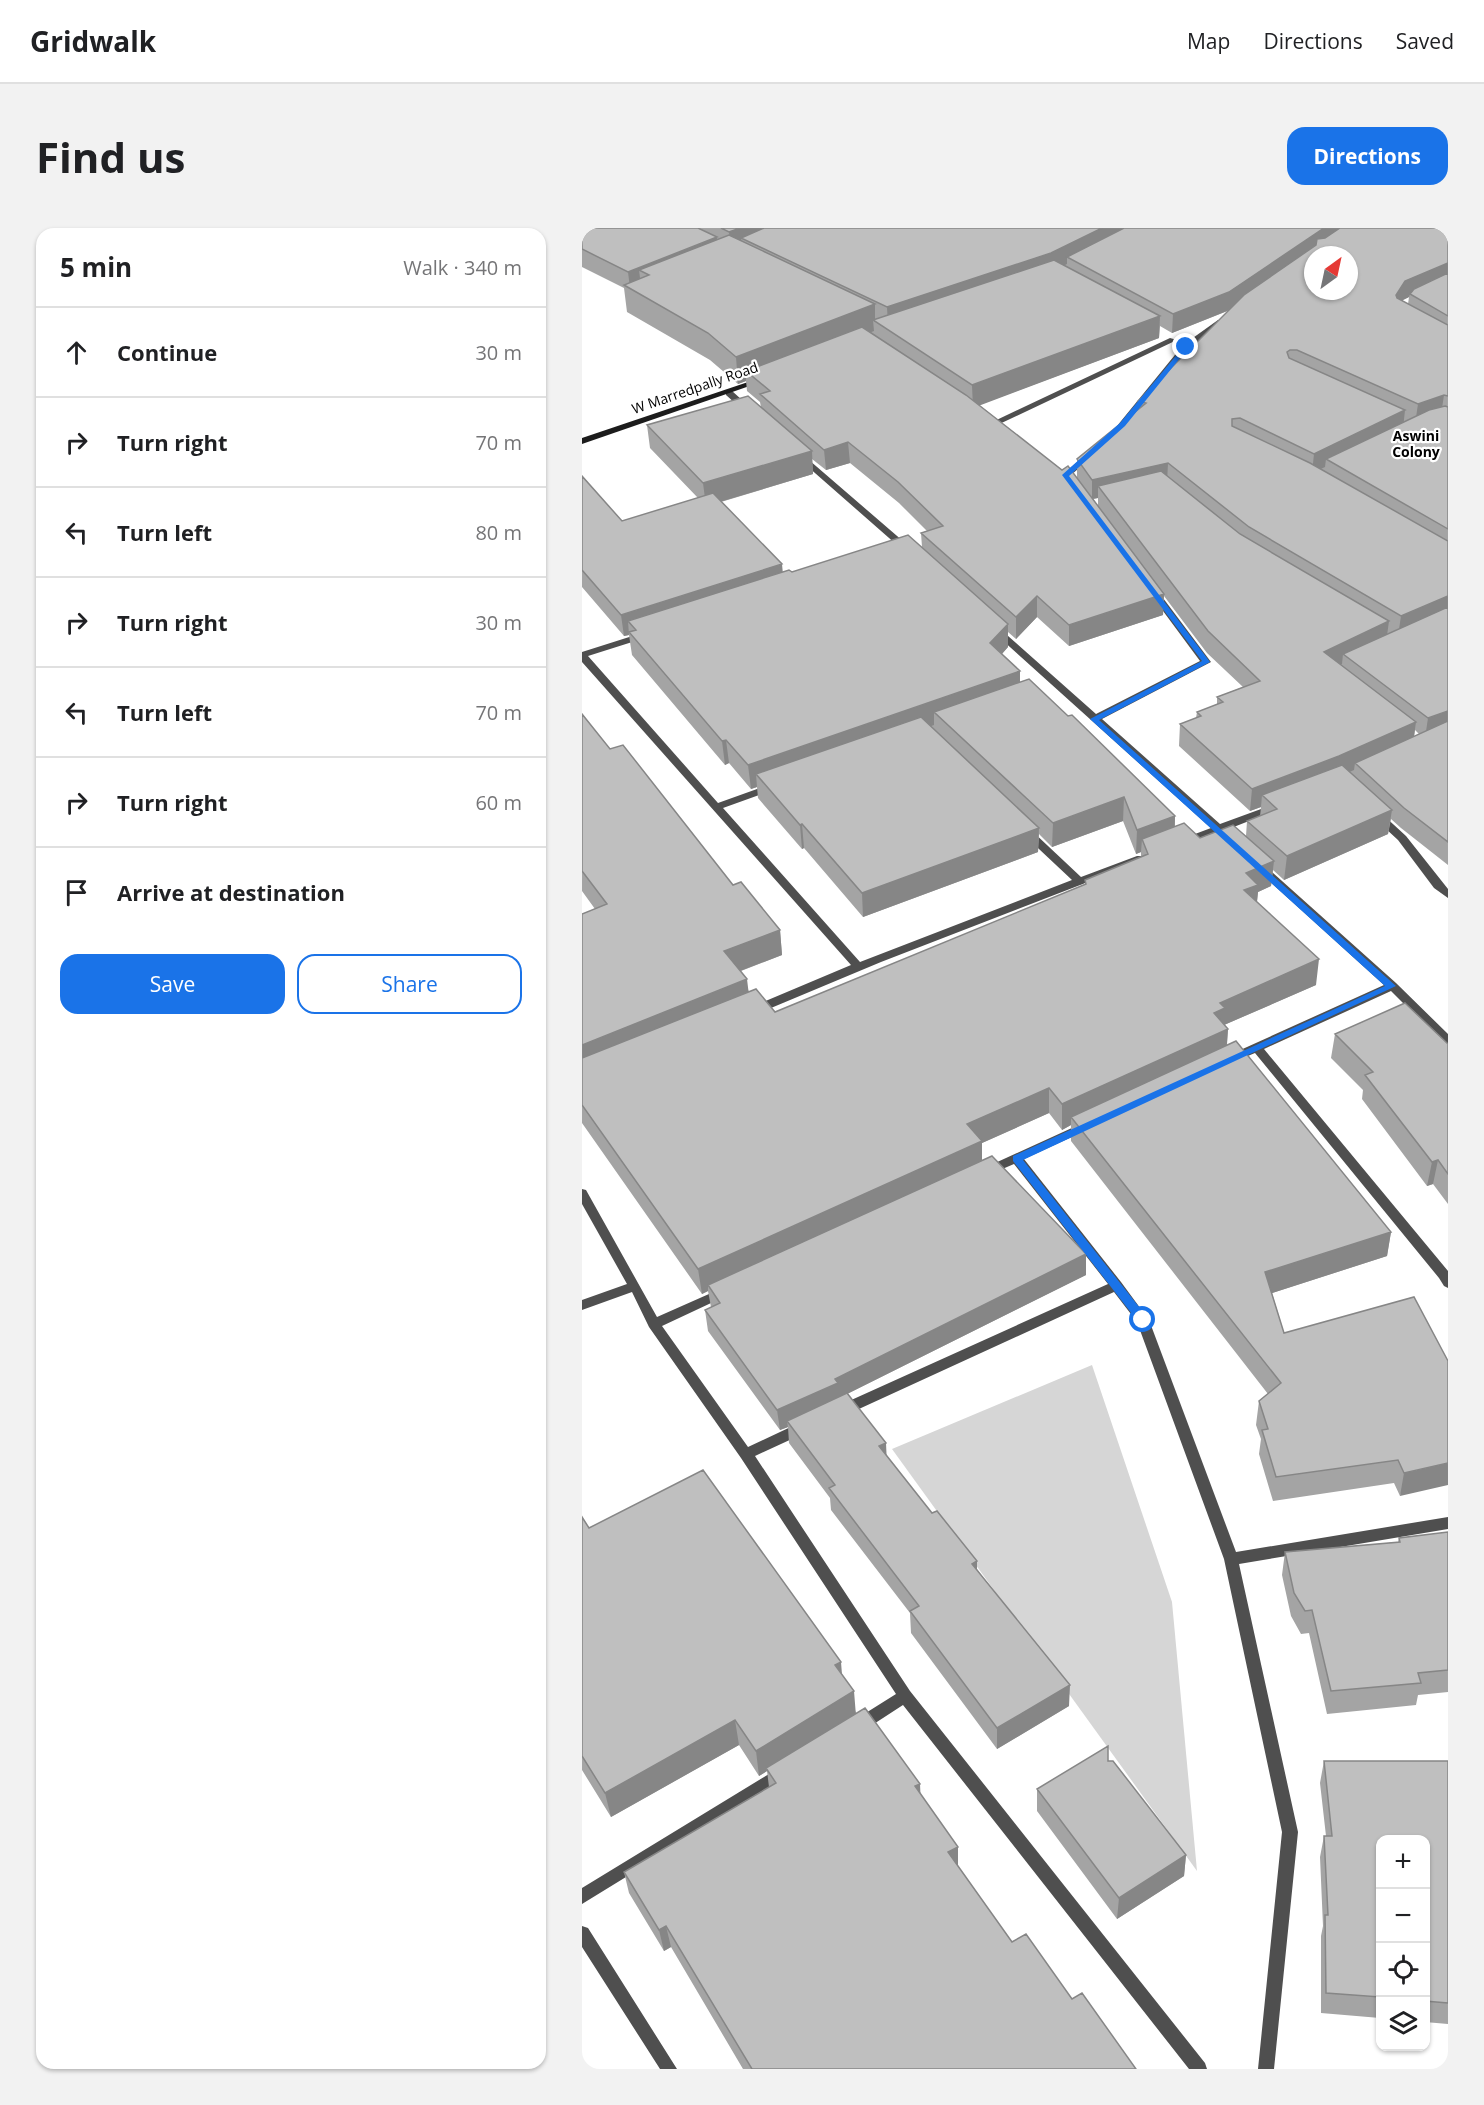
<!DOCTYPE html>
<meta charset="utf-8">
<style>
body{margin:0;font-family:"Open Sans",sans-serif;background:#f2f2f2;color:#202124}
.controls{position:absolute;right:18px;bottom:18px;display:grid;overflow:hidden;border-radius:12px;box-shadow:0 2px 4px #0004}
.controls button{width:54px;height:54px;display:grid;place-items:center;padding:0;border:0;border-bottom:2px solid #e0e0e0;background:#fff;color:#202124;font:30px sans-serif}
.compass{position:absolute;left:722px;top:18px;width:54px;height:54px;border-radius:50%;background:#fff;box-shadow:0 2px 4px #0004;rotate:33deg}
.stop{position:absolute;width:18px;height:18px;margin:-14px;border:4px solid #1a73e8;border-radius:50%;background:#fff}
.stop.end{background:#1a73e8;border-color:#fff;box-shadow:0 2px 6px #0008}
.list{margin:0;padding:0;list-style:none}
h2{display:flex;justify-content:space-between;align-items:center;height:78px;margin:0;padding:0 24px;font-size:26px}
h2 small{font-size:20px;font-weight:400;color:#757577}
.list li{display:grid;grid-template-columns:39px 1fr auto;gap:18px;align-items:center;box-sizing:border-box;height:90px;padding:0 24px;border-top:2px solid #e0e0e0}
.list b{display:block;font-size:22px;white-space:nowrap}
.list em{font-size:20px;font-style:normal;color:#757577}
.actions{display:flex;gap:12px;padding:18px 24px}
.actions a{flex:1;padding:14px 0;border:2px solid #1a73e8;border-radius:18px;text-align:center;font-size:21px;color:#1a73e8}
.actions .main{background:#1a73e8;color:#fff}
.icon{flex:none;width:33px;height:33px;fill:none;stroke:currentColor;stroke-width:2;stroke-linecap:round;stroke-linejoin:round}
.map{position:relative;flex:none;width:866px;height:1841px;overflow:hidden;border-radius:18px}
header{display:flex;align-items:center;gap:36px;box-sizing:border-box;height:84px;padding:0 30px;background:#fff;border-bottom:2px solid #e0e0e0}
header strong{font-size:28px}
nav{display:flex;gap:33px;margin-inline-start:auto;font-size:21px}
.intro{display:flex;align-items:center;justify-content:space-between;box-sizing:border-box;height:144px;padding:0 36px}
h1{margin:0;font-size:42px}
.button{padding:15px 27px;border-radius:18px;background:#1a73e8;color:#fff;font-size:21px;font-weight:700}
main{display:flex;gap:36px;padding:0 36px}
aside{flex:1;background:#fff;border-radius:18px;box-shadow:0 2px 4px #0004}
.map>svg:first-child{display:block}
</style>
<header>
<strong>Gridwalk</strong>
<nav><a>Map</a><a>Directions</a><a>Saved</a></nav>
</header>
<div class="intro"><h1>Find us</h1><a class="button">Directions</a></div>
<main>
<aside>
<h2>5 min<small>Walk · 340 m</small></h2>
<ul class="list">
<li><svg class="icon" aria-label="ahead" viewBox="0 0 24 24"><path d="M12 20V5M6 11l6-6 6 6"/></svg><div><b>Continue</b></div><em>30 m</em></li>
<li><svg class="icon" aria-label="right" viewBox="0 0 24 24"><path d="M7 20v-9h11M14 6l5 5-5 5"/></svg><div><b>Turn right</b></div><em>70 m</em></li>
<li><svg class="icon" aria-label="left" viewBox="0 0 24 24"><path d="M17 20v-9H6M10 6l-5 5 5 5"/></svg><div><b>Turn left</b></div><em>80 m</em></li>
<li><svg class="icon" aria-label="right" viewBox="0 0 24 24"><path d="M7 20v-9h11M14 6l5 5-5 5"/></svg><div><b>Turn right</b></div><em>30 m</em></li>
<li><svg class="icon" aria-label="left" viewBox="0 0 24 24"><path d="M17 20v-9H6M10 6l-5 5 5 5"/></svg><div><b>Turn left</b></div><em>70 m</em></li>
<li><svg class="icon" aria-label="right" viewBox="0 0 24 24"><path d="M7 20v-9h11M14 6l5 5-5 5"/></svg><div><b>Turn right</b></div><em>60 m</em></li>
<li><svg class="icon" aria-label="arrive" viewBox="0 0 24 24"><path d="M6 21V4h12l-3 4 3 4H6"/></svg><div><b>Arrive at destination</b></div></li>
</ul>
<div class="actions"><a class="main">Save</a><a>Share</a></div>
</aside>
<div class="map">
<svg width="866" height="1841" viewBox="0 0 866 1841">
<rect width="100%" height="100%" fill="#fff"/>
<!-- green -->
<path fill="#d6d6d6" d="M510,1137L590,1374L615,1643L310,1221Z"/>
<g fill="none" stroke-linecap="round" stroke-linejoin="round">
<!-- street -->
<path fill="#4f4f4f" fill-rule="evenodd" d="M636,92L643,94L607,121L541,202H535V198L601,117Z
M588,110L595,112L411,199L404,197Z
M144,163H150L169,180V184H163L144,167Z
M507,224L510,225V229L489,247L493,254L486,256L480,247Z
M220,226L329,320V324H323L217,231L216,229Z
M572,361L575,362L629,434L520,491L638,596L690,577H698L699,579L698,581L644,602L655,613L654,615H646L635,605L605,616H597L596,614L597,612L629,600L409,402L414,399L417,400L514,486L618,433L567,364Z
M63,404L68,407L66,409L6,428L136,575L186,557H194L195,559L194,561L141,580L278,734L490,652L441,606L440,604L441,602H449L499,649L555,628H563L564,630L563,632L299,734L177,785H169L167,782L169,779L269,737L0,434V424Z
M795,584L799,585L824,608L866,661V670L852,660L816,612L791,589L790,587Z
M678,636L682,637L814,755L866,806V817L862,816L809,763L682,821L866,1043V1060L862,1058L857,1050L673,825L649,835L643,831L645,828L802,757L674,641L673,639Z
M503,894L509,898L507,901L442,931L539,1054L567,1092L654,1324L866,1289V1301L657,1336L716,1604L692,1841H676L700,1604L642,1331L555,1094L532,1064L266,1186L261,1187L256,1186L254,1182L256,1178L526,1056L432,936L404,948L398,944L400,941Z
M0,961L4,962L75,1089L136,1062H144L146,1065L144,1068L80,1098L166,1219L215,1196L220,1195L225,1196L227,1200L225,1204L173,1228L328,1463L623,1835L625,1841H607L321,1477L281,1503L276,1505L271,1503L269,1498L271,1493L314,1466L159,1230L67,1099L50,1064L0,1082V1072L45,1056L0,976Z
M200,1538L205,1540L208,1545L205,1550L0,1676V1660Z
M0,1698L6,1700L95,1841H78L0,1719Z"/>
<!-- secondary -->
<path fill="#1c1c1c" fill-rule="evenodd" d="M175,151L182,153L0,216V210Z"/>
</g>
<!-- wall -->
<path fill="#a4a4a4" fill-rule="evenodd" d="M0,0H866V637L819,600L809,591L806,606L702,652L691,642L689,658L676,664L675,674L734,757L642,797L646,801L645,817L809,1004L805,1028L690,1065L702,1105L866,1133L818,1268L812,1255L691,1273L677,1226L679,1211L674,1197L677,1173L686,1166L489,913V897L480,902L467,885L400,915V932L504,1026V1047L265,1166L304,1215V1227L350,1285L395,1333V1341L487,1478L415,1521L329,1405L328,1385L249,1282L248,1270L207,1215L206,1199L198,1202L126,1103L123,1082L129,1079L126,1063L120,1066L0,895V686L13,681L0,663V486L28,521L151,657L198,702L200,727L159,743L167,764L193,784L503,657V652L559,629V624L554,626L541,593L470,619L457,606L456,624L281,689L222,620L220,621L176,570L175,559L169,561L147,535L143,537L50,427L47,407L42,408L0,359V248L40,293L116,270L68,220L65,197L179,179L178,174L165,163L164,153L156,156L128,132L45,84L42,60L0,39ZM827,69L826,76L821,73V72ZM648,82L556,173V182L495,231V250L480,242L397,177L577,110L578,98L590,105ZM230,231L244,242L268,235L317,275L345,303L339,305L340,319L210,344H200L139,274L231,246ZM516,270V278L511,271ZM582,368L625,425L661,459L635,469V477L615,484L614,490L598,496L597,518L668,583L679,579L678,588L665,593L664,608L618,610L593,599V588L486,488L438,454V443L420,426L426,419V404L434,411L455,389L487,418L581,387ZM833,502L837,506L832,509Z
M753,806L866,816V976L851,956L845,958L780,871L781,862L749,830Z
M0,1289L7,1300L260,1446L274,1485L338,1556V1566L376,1638L430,1714L490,1771L554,1841H161L89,1719L82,1723L47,1665L42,1644L187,1559L185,1543L177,1548L157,1517L29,1589L0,1542Z
M866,1304V1464L836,1467L834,1477L745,1486L727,1405L719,1406L709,1388L700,1347L703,1324L816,1314L817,1310Z
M526,1533L604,1627L602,1648L535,1691L455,1583V1561Z
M742,1533H866V1796L843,1794V1611H798V1790L739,1785V1708L741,1698L738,1629L742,1608H744L738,1555Z"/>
<!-- shaded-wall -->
<path fill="#868686" d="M158,0H206L159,10L160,18L149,23L147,4Z
M520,0H557L485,29V36L469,44L306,98L305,79Z
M742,0H767L645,83L590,105L591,86Z
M135,9L136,28L57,42L59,58L48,60L46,44Z
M866,35V53L828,66L827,69L821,72L812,86L814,67L823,53Z
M293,76V94L291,92L292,103L172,150L164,143V153L156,156L154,129Z
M578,88L577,110L391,180L390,157Z
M862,167L859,187L833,196L836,176Z
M823,182L821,201L744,231L743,239L730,245L732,226Z
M266,214L268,235L244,242L242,222Z
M230,223L231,246L124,278L121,255Z
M586,235L585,255L516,258V270L510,271V252Z
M200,336L202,357L54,402L46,393L47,407L42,408L39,387Z
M582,366L581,387L487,418V397Z
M455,368V389L434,411V389Z
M866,368V387L816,408L819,388Z
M807,393L804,415L761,426L760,436L740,446L742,424Z
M426,396V419L409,438L408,415Z
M438,443V466L352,484V497L183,556L174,546L175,559L169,561L166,537Z
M866,483V502L843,510L846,490Z
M834,494L831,515L773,535L772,542L754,550L680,567L679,579L668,583L670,561Z
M144,512L147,535L143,537L140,513Z
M542,569L541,593L470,619L471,595Z
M810,582L806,606L702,652L705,628Z
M593,588L592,612L560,611L559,624L554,626L555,602Z
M220,596L222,620L220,621L218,597Z
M457,600L456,624L281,689L280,665Z
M692,633L689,658L676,664L674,682L660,688L664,645Z
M198,702L200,727L145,748L142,723Z
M737,731L734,757L642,797L646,801L644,827L489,889V897L480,902V876L638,775Z
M165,751L168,776L0,845V817Z
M467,860V885L400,915V938L126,1057V1063L120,1066L116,1041L385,896Z
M856,932L851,956L845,958L850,934Z
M809,1004L805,1028L681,1068L683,1044Z
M504,1026V1047L257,1170L205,1193L206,1199L198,1202L195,1182L253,1151Z
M304,1215L305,1237L297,1218Z
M866,1235V1257L818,1268L822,1245Z
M395,1333V1355L390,1336Z
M259,1434L261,1459L253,1437Z
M488,1457L487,1478L415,1521V1500Z
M272,1463L274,1488L184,1540L185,1543L177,1548L174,1523Z
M153,1492L157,1517L29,1589L23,1565Z
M338,1556L339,1578L333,1558Z
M376,1619V1640L366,1624Z
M604,1627L602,1648L535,1691L537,1670Z
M84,1698L89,1719L82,1723L77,1702Z"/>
<!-- building -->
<path fill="#bfbfbf" stroke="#868686" stroke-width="1.5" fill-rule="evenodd" d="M0,0H116L135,9L46,44L0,21Z
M139,0H158L147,4Z
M182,0H520L469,25L305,79L159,10Z
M542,0H742L647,64L591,86L485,29Z
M758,0H866V35L823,53L814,67L815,70L866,97V168L862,167L836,176L715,122H708L705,124L707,130L823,182L732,226L658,190L650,191V198L728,235L866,313V368L819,388L667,299L586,235L510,252L495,231L564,175L556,173L662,67L734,17L735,11L743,10ZM731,27H767V63H731Z
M147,7L293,76L154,129L126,105L42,57L67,47L57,42Z
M472,32L578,88L390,157L291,92Z
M866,45V88L828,66L832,61Z
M280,99L384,167L480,242L486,238L582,366L487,397L455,368L434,389L339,305L361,298L316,254L266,214L242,222L178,166L188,163L164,143Z
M166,168L230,223L121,255L65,197Z
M863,178L866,179V301L744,231L847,182Z
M579,243L658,306L807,393L742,424L834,494L757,528L670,561L598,496L619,488L615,484L641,474L635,469L678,453L626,403L516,258Z
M0,248L40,293L131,265L200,336L39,387L0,342Z
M326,307L426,396L408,415L438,443L166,537L144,512L140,513L47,404L54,402L46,393L207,342L210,344Z
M866,379V483L846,490L761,426Z
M447,451L486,488L490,487L593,588L555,602L542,569L471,595L352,484Z
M0,486L28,521L41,517L151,657L159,654L198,702L142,723L165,751L0,817V686L25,676L0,643Z
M339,489L457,600L280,665L220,596L218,597L174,546Z
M866,493V614L822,580L773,535Z
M760,537L810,582L705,628L665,593L695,581L680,567Z
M602,595L618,610L651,597L692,633L664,645L676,657L662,662L737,731L638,775L643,780L632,785L646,801L480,876L467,860L385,896L400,913L116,1041L0,877V830L174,761L193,784L504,656L503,652L566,626L560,611Z
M823,775L866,816V946L856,932L850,934L783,847L791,844L753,806Z
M654,813L809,1004L683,1044L702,1105L832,1069L866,1133V1235L822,1245L816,1232L694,1249L680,1202L686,1201L677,1173L699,1155L489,889Z
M410,928L504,1026L253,1151L256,1155L195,1182L123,1082L138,1075L126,1057Z
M265,1165L304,1215L297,1218L350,1285L355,1283L395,1333L390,1336L488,1457L415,1500L328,1383L337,1378L247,1260L253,1257L205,1193Z
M121,1242L259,1434L253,1437L272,1463L174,1523L153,1492L23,1565L0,1528V1289L7,1300Z
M866,1304V1442L836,1445L839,1455L749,1463L730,1382L723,1383L712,1365L703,1324L818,1314L817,1310Z
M283,1480L338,1556L333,1558L376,1619L366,1624L430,1714L444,1706L490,1771L500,1765L554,1841H170L84,1698L77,1702L42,1644L194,1555L184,1540Z
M526,1518V1533H531L604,1627L537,1670L455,1561Z
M742,1533H866V1775L843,1773V1611H798V1769L744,1765L743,1687H746L742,1608H750Z"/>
<!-- route -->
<path fill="#1a73e8" d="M602,118L607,119L543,198L487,248L628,434L517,492L814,758L441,932L565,1089V1095H557L431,933V928L803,758L508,491L620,433L480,247L538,195Z"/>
<g text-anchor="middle" stroke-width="4.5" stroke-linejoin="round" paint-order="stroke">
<!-- far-street labels -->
<g font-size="14" fill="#000" stroke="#fff">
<text transform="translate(113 160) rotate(-19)" y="5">W Marredpally Road</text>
</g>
<!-- far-neighbourhood labels -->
<g font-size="14" font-weight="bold" fill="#000" stroke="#fff">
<text x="834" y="213">Aswini<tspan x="834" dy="16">Colony</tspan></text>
</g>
</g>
</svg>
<div class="controls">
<button>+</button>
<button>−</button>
<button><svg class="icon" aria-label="locate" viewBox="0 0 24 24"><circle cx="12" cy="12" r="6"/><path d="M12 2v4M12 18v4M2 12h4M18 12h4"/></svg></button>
<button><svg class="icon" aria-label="layers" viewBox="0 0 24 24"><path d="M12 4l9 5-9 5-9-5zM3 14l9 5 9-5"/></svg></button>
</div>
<svg class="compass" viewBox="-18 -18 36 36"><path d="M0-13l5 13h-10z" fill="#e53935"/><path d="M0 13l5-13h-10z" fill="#757577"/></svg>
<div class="stop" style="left:561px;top:1092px"></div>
<div class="stop end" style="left:604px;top:119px"></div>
</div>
</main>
